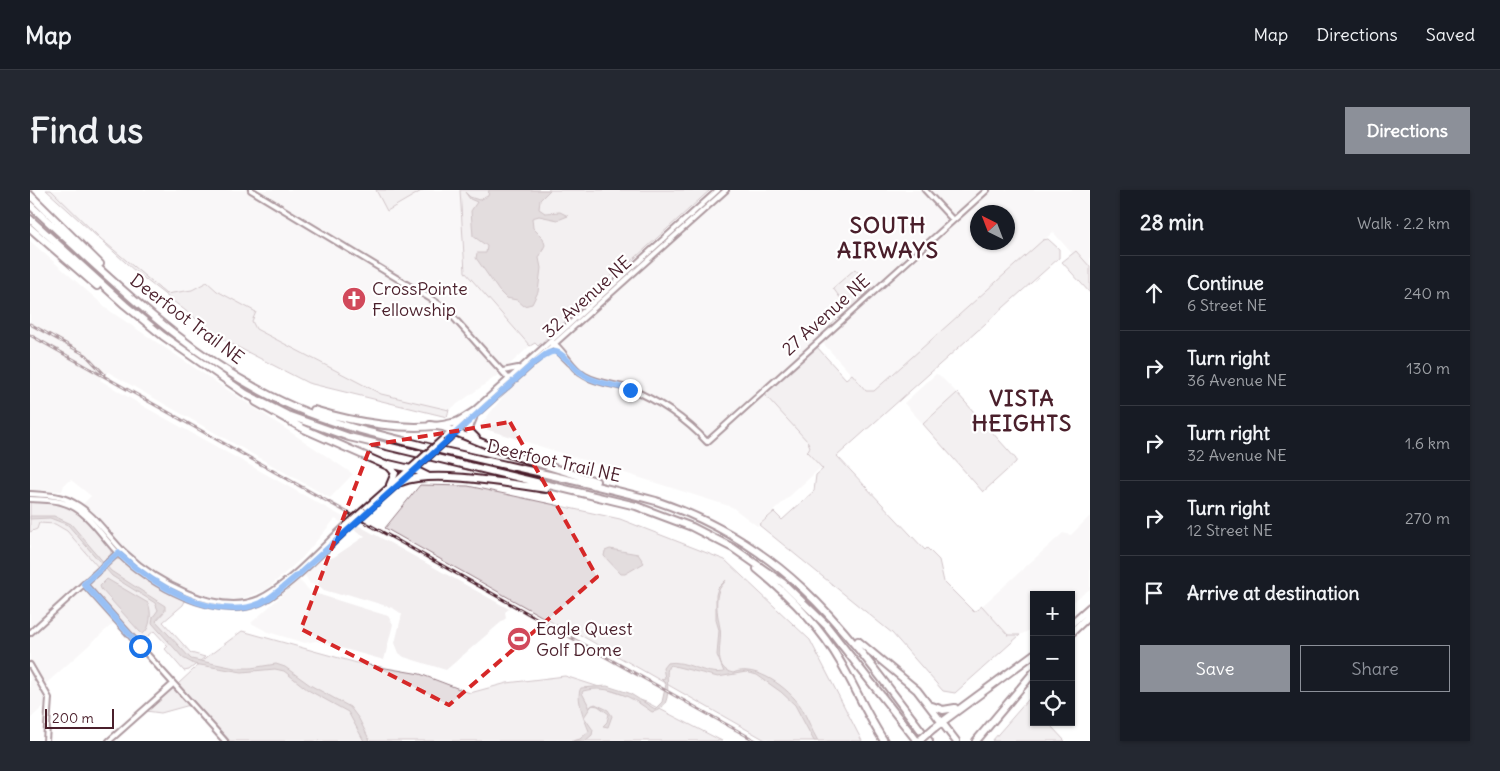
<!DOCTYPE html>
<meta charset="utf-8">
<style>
body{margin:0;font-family:Delius,sans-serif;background:#242831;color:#f1f3f6}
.controls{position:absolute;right:15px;bottom:15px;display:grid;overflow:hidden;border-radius:0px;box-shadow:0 1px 4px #0004}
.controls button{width:45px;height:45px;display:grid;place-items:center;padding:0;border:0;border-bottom:1px solid #363941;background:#171b24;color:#f1f3f6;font:25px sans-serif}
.compass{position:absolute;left:940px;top:15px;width:45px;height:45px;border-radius:50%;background:#171b24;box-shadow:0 1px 4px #0004;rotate:318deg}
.scale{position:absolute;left:15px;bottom:12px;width:69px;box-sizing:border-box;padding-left:5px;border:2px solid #4a1f2b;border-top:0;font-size:14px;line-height:18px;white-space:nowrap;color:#4a1f2b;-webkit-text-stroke:4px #fff;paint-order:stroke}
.stop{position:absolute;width:15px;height:15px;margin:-11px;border:4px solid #1a73e8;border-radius:50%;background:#fff}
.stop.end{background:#1a73e8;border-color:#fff;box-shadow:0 1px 5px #0008}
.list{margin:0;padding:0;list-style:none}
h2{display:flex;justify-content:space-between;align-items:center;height:65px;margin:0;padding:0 20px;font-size:21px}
h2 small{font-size:16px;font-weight:400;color:#9ea1a6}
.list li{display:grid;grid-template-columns:32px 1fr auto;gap:15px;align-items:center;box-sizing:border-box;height:75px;padding:0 20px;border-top:1px solid #363941}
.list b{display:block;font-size:19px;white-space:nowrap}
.list p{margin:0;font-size:16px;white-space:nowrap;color:#9ea1a6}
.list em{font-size:16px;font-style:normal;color:#9ea1a6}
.actions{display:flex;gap:10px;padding:15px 20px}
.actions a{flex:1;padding:11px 0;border:1px solid #8c9099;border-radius:0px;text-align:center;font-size:18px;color:#8c9099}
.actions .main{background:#8c9099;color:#fff}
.icon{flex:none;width:28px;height:28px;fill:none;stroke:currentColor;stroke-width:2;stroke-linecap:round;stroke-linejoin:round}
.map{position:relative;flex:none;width:1060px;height:551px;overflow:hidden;border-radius:0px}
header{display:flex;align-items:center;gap:30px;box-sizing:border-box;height:70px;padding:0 25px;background:#171b24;border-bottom:1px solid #363941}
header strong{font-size:24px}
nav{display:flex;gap:28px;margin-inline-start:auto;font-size:18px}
.intro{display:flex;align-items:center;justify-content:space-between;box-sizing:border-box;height:120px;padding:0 30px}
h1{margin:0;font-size:35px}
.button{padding:12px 22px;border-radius:0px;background:#8c9099;color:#fff;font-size:18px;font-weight:700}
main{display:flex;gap:30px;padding:0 30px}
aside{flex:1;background:#171b24;border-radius:0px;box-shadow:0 1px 4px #0004}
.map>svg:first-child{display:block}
</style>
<header>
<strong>Map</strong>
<nav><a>Map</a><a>Directions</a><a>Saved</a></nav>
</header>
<div class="intro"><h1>Find us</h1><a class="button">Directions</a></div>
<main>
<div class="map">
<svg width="1060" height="551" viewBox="0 0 1060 551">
<rect width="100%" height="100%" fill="#fff"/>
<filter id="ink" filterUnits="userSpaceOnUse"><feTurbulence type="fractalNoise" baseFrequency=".02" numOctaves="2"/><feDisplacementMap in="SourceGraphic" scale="10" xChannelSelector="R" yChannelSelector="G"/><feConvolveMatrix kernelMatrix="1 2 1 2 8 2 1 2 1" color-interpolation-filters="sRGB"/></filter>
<g filter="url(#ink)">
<!-- built -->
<path fill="#f2eeef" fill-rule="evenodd" d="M21,0H346L357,21L393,0H430L434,79L500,156L468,185L419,220L351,204L226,139L222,131L225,122L187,101L177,92L162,100L138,104L134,103L71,49Z
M698,0H1060V84L1023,42L840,205L791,151L736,202L797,272L727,336L702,317L449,237L479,199ZM948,22H978V52H948Z
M0,51L80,121L323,284L300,308L78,182L70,190L113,216L479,419L475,422L476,428L416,480L374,467L369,463L365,453L372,424L363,418L317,404L311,405L294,400L288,395L280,394L275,385L289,372L304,367L335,346L305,329L272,368L236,400L206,411L183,408L156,399L125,383L104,367L53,314L61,306L41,290L34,295L32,301L0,300Z
M906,184L909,185L927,203L893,234L874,213Z
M1060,326V399L1041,413V405H1004V438L990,445H978L952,416L1033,343L1041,345Z
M9,333L25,335L37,341L68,377L51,393L86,431L11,498L16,514L0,529V342H4Z
M269,390L281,402L358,426L363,434L354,470L286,451L275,453L238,442L221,433Z"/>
<!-- green -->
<path fill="#e5dee0" stroke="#987e86" d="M16,0H21L71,49L136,104L162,100L177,92L187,101L226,122L222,131L226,139L351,204L419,220L417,227L278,193L192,149L107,83Z
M346,0H393L357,21Z
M430,0H680L584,87L582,85L573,94L574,96L508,156L505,153L500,156L435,82Z
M1018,49L1029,59V68L807,266L895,360L897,358L909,370L914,392L944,422L952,416L978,445H990L925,503L913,501L862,443L729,335L744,322L752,330L784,301L786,285L793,279L777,262L780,257L778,252L736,206L737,200L786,156L816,189L822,184L836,201H844L1013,50Z
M1046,61L1060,77V103L1032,72Z
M825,79L843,99L819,120L803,98Z
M927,203L986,269V272L953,302L893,234Z
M390,295L438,296L590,329L695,370L780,450L832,551H737L545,442L543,444L355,338Z
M0,311C45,314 49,321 78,354L81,360V366L68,377L37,341L25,334L9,333L7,339L0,342Z
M86,369L93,370L107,383L156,409L153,415L133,432L161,463L175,467L159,480L154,481L135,459L138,456L124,441L111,452L60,395L62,390Z
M212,441L327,473L390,484L440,503L477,493L535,486L616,512L692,551H200L148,494L177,467Z
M142,497L160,515L131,523L116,521Z
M1004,503V532H1021L1022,537L1035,551H962Z"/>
<!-- water -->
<path fill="#c1b3b6" stroke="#91787e" d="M459,0H520L510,10L509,19L515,23L530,22L538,26L528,30L509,26L502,28L503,38L513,48L515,55L509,68L511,78L508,102L502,114L494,116L487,110L476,108L469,101L446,68L447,63H456L457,56L443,46L441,21L447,12L440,9L435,2L440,7L449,10L458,6Z
M0,326H24L41,334L81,381L135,416V421L126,431L161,469L205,478H221L246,474L255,477L280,495L320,517L329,529L340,551H334L318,522L278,500L254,481L245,479L212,482L164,474L153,468L122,433L123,427L128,420L125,413L82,386L38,335L20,328L0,329Z
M580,359L608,364L614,373L595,384H591L574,366L575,361Z
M77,389L118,413C122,422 121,438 113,444L110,442L71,399L70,396Z
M696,390C694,394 689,397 688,403C685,414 688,427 690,438C693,453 681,478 703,483C725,473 759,498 771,517C778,529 781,539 788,551H784L765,515L751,502L727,485L716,482L688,487L640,475C631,482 649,517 622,522C601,507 580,494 553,501L552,503L559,516L558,518L565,514L578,520L582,526L578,537L573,536L577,532L579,524L568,516L562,515L554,527L563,540L562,545L555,551H543L550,549L559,541C555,531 545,507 551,498L577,496L599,503L625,519L632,512L636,494L631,489L635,488L633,478L637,473C656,469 675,486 694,482L687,465L689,440L686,430V405L688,398Z"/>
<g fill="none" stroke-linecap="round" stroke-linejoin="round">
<!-- secondary casing -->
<g stroke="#4a1f2b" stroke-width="8">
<path id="secondary" d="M221,0L406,112L415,118L479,189
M895,0L923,30
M521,151C535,160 540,178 555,186C569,194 586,194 600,199C628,210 657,230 677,252L957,0
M522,155L540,173
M473,181L488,178
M441,223L688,0
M411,250L432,231
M416,251L696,0
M0,304C16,305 30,305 44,313C65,324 78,347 95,363C125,391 187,427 229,409C257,396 292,357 316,335
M0,309C11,310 23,309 34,313C58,320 72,347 89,364C120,395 185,431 229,413C254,403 298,357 319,337
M333,320L387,272
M337,321L393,272
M54,394L195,551
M0,443L90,361
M0,475L19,508L16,551
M79,551L143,494"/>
</g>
<!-- highway casing -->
<g stroke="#4a1f2b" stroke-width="10">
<path id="highway" d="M0,5L70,74
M0,15C81,89 162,173 264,217C308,236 355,246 402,258C477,276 552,291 626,311C760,356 818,444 899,551
M0,29L95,115L133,146L216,204L257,225L319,247L606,316L662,337L703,358L753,393L796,435L887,551
M0,38L67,96
M226,212L274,239L360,277L365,283L360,295
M284,220C323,232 382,243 422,233C430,232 436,226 443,222
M443,228L438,240L446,248
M400,235L413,237L482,265L566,291
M359,274L385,280L397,286
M371,292C403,279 482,294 516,299
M727,379C760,406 790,436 811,473C826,499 838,527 854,551
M1041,434L1060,417
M1041,443L1060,425
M828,451L887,500L926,551
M902,516L913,520L925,518
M904,538L1004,464
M946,551L1004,482"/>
</g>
<!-- secondary -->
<use href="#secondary" stroke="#fff" stroke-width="4"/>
<!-- highway -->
<use href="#highway" stroke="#fff" stroke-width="6"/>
<!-- rail casing -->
<g stroke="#4a1f2b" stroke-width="3">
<path id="rail" d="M0,134L56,165L74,184
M0,145L726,551"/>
</g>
<!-- rail -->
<use href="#rail" stroke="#fff" stroke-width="1" stroke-dasharray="4" stroke-linecap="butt"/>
<!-- secondary-bridge casing -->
<g stroke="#4a1f2b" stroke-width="8" stroke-linecap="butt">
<path id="secondary-bridge" d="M387,272L411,250
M393,272L416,251
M316,335L333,320
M319,337L337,321"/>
</g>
<!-- highway-bridge casing -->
<g stroke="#4a1f2b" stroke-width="10" stroke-linecap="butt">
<path id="highway-bridge" d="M891,549L904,538"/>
</g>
<!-- secondary-bridge -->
<use href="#secondary-bridge" stroke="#fff" stroke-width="4"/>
<!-- highway-bridge -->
<use href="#highway-bridge" stroke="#fff" stroke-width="6"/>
</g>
</g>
<g fill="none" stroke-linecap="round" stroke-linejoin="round" filter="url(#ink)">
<!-- route -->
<path stroke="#1a73e8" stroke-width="6" d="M110,456L54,394L88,363C121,393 184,434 231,413C245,406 256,394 268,385L505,172C511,169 518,160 526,162C535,164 546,181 555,186C569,194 586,195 600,200"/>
</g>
<!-- marked area -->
<path d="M0 0H1060V551H0ZM480,232L567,387L419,515L271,439L341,255Z" fill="#fff" fill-opacity=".55" fill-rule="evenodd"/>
<path fill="none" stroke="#d62828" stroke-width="4" stroke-dasharray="10 6" stroke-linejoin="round" d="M480,232L567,387L419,515L271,439L341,255Z"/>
<!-- icons -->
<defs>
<g id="church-disc" transform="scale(1.25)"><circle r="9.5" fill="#d1495b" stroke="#fff"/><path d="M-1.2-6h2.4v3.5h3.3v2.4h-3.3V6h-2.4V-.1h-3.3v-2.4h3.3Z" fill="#fff"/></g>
<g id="stadium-disc" transform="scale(1.25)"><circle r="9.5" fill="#d1495b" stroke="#fff"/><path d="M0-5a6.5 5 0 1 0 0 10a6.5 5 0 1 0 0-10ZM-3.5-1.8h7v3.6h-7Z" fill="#fff"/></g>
</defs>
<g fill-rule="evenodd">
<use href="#church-disc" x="324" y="109"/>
<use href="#stadium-disc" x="489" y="449"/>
</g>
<g text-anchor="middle" stroke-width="4.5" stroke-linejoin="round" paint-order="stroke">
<!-- poi labels -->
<g font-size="18" fill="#4a1f2b" stroke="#fff" text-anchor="start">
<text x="342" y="105">CrossPointe<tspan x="342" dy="21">Fellowship</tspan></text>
<text x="506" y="445">Eagle Quest<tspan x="506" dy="21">Golf Dome</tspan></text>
</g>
<!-- street labels -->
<g font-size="18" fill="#4a1f2b" stroke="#fff">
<text transform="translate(557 107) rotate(-42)" y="6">32 Avenue NE</text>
<text transform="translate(796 125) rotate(-42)" y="6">27 Avenue NE</text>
<text transform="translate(157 129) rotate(37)" y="6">Deerfoot Trail NE</text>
<text transform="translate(524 271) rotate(13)" y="6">Deerfoot Trail NE</text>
</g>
<!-- district labels -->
<g font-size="22" font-weight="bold" letter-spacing="1" fill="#4a1f2b" stroke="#fff">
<text x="858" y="43">SOUTH<tspan x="858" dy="25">AIRWAYS</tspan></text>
<text x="992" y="216">VISTA<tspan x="992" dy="25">HEIGHTS</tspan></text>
</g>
</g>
</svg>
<div class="controls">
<button>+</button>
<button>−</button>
<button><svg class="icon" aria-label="locate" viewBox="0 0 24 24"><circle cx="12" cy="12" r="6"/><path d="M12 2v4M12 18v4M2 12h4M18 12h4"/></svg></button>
</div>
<svg class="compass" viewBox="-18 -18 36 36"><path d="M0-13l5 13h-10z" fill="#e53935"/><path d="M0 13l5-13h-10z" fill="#9ea1a6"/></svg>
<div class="scale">200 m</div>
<div class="stop" style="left:110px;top:456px"></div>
<div class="stop end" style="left:600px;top:200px"></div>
</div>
<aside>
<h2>28 min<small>Walk · 2.2 km</small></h2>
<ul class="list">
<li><svg class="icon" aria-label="ahead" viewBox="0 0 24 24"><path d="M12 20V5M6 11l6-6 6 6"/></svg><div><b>Continue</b><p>6 Street NE</p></div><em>240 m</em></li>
<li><svg class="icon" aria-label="right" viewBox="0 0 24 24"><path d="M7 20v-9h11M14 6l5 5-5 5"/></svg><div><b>Turn right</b><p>36 Avenue NE</p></div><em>130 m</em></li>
<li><svg class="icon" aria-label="right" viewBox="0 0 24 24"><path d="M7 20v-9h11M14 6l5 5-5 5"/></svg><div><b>Turn right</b><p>32 Avenue NE</p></div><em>1.6 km</em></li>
<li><svg class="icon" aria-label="right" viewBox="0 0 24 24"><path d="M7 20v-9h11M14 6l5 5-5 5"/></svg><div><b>Turn right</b><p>12 Street NE</p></div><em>270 m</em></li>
<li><svg class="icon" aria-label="arrive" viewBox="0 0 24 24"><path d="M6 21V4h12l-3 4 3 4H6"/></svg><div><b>Arrive at destination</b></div></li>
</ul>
<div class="actions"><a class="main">Save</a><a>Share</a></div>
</aside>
</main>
